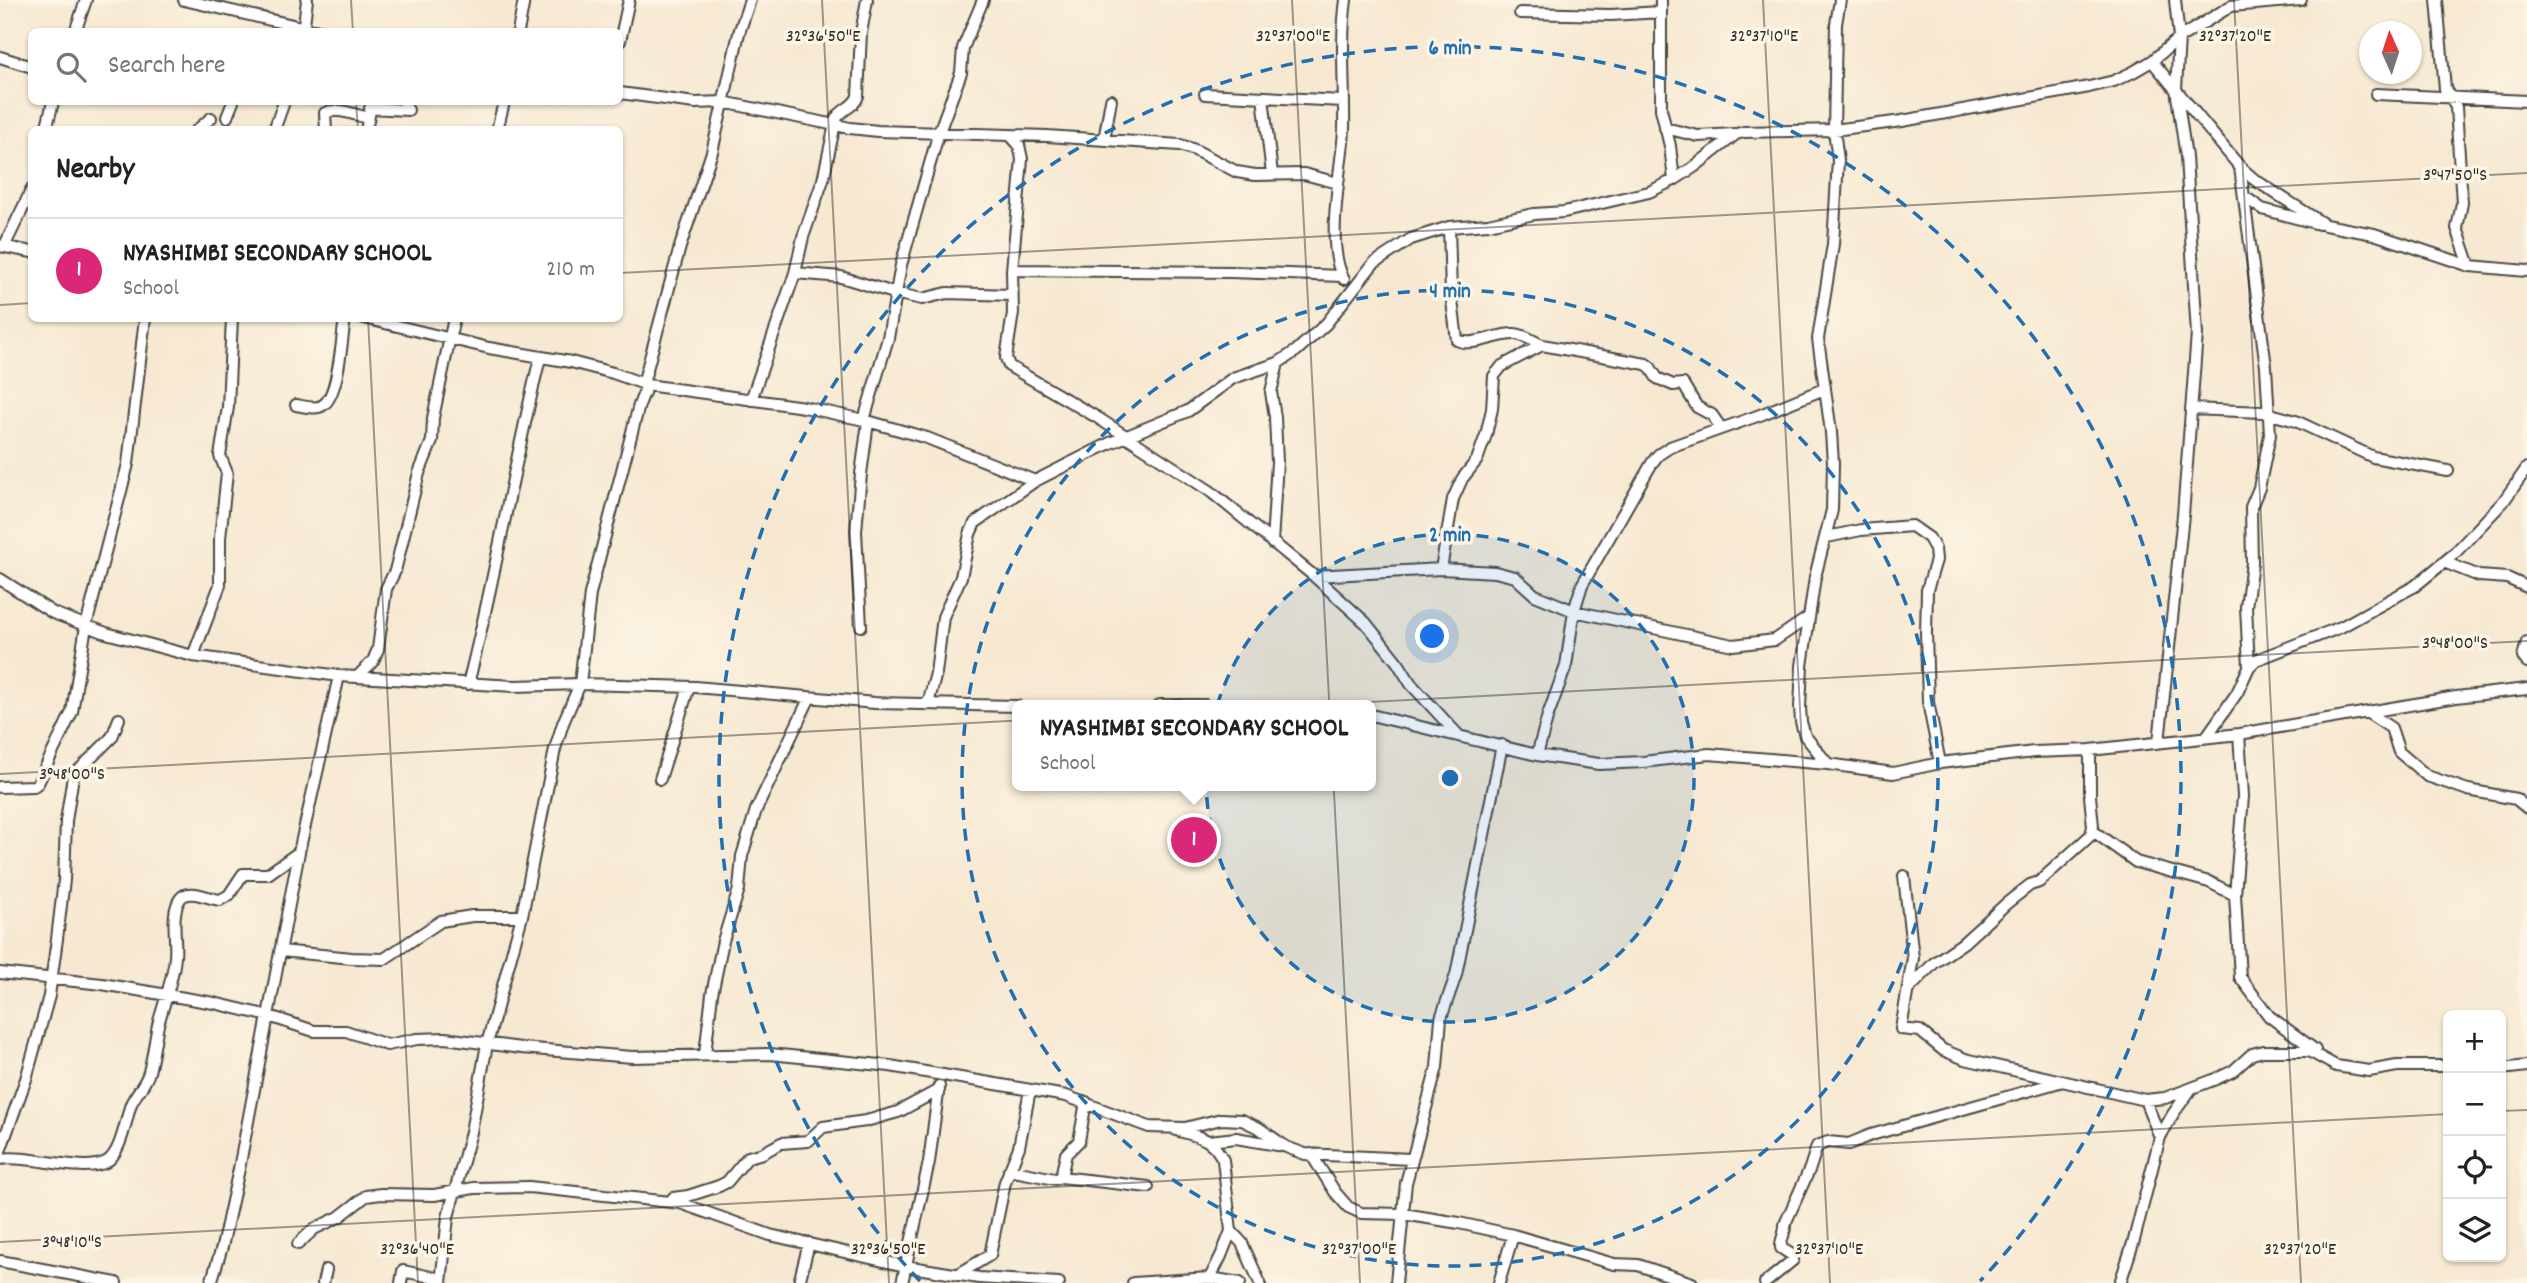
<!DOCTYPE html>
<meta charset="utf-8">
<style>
body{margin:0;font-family:Dekko,sans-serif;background:#f2f2f2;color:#222}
.controls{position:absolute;right:21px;bottom:21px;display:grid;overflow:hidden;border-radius:10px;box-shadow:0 2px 5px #0004}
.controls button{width:63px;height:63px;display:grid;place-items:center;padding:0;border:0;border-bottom:2px solid #e0e0e0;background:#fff;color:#222;font:35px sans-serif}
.compass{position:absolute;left:2359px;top:21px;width:63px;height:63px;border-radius:50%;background:#fff;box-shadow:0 2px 5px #0004;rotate:357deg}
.you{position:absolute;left:1433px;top:637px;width:24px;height:24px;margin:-18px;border:5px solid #fff;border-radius:50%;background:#1a73e8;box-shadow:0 0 0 10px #1a73e833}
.badge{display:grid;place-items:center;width:46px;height:46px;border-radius:50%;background:#db2777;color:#fff;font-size:23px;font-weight:700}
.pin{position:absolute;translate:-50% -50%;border:4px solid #fff;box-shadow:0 2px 7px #0006}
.popup{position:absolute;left:1012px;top:700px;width:364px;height:91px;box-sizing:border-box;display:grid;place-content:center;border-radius:10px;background:#fff;filter:drop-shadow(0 2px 5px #0005);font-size:23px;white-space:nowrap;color:#767676}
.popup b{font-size:26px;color:#222}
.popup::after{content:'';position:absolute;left:50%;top:100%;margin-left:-14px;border:14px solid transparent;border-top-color:#fff}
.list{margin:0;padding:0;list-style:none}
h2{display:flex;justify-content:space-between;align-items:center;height:91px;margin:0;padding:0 28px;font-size:30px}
h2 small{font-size:23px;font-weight:400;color:#767676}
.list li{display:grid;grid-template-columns:46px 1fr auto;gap:21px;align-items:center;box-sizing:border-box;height:105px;padding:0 28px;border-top:2px solid #e0e0e0}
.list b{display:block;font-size:26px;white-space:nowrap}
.list p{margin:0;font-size:23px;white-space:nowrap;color:#767676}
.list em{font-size:23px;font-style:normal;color:#767676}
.icon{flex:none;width:38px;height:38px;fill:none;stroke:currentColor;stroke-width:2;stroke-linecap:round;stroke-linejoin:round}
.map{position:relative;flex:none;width:2527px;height:1283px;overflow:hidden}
.search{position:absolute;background:#fff;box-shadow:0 2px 5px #0004;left:28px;top:28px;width:595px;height:77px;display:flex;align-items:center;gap:18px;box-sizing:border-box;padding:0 24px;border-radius:10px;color:#767676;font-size:26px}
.panel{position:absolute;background:#fff;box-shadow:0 2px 5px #0004;left:28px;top:126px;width:595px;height:196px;border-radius:10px}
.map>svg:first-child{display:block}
</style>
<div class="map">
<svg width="2527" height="1283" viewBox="0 0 2527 1283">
<rect width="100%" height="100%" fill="#fcf5e5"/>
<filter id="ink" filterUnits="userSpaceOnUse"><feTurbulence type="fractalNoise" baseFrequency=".0143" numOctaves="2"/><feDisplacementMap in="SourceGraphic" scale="14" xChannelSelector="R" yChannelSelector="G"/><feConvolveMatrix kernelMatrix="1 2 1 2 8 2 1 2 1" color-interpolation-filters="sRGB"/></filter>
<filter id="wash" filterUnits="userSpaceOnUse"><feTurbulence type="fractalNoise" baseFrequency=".00686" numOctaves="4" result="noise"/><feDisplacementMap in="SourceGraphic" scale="28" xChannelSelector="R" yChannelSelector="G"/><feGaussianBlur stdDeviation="1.57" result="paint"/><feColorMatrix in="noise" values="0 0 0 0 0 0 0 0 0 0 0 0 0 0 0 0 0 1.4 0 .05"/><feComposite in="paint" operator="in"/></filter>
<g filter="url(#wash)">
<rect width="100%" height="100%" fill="#f7e8d1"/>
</g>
<g filter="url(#ink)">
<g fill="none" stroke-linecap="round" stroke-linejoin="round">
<!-- street casing -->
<g stroke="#4a4744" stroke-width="14">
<path id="street" d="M184,0L323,32
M1661,0V109L1670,146L1674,180
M2437,0L2445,89L2456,107L2462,203L2457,228L2470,266
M1520,13L1611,15L1661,12
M75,32L86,0
M303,32L307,0
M518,32L524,0
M620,41L629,0
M0,57L32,67
M2152,61L2240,167L2255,180L2325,225L2374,234L2470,266L2527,271
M620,93L695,103L723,102L850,128L878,131L1047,136L1180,145L1195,150L1237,172L1255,175L1304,174L1338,183
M1205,94L1343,101
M2376,94L2527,101
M1263,97L1272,174
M370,108L408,110L405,105V102
M227,117L233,102
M1665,128L1698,136L1734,134
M46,130L53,102
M197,130L211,118
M274,130L284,102
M326,130L325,113C338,107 355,115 368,118
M366,130L370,111
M497,130L504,102
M1011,136L1019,145L1022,159L1012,270L1013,313L1006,358L1009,366L1098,418L1210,491L1314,576L1366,623L1398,663L1411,684L1459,736
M1104,140L1111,100
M2240,167L2266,367L2270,435L2259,488L2251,507L2252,563L2246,607L2249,667
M2245,197L2262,209L2319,224
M1449,227L1451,293L1457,340C1473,348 1497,333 1515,334C1526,335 1532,341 1542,345L1646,364L1650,367L1657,378L1673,385L1683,384L1697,407L1712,415L1721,428
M0,246L32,252
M4,247L32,189
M1012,270L1231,272L1342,276
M795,273L841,277L894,293L922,299L947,293L1012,295
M1344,279C1324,246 1342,168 1344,130C1345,86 1340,44 1346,0
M364,318L489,348L571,362L613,373L647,385L804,407L864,420L927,438L1035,481
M643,384L680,247L712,152L739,33L750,0
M751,400L795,273L803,237L823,180L836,119C842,108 854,108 858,96L861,33L867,0
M296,405C303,406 317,410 323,405C339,395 342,336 345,318
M2191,409L2263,412L2296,421L2373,457L2448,471
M864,420L888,338L901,265L939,132L961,73L963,48L983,0
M1827,537L1861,530L1912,526L1929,538L1935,549L1936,560L1927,590L1926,633L1928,702L1940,763
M1272,543L1277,462L1275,417L1271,392L1278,363
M2444,562L2479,576L2507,578L2527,587
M1441,569L1453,499L1462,479L1477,460L1486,435L1492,409L1494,376L1502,366L1542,345
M1314,576L1441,569L1495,572L1515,577L1535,595L1574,611L1733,645L1775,640L1809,617
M0,579L53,613L106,633L193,656L339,676L515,686L580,684L695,687L875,703L1017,706
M861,626L856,531L861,474L868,422
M2527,642L2523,657L2527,662
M193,656L220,585V538L227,473L220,456L228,407L232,318
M357,677L373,661L378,649L386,589L395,571L419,473L432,441L433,418L454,318
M468,684C496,576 513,466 540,358
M928,704L936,673L943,617L961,577L970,534L975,523L1035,481L1110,443L1188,411L1233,378L1278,363L1296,351L1326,324L1373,264L1411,239L1449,227L1488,224L1534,214L1564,212L1649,192L1674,180L1694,167L1736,134L1744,132L1834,130L1902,121L2089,87L2114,81L2133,72L2152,61L2179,38L2231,6L2301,0
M1160,705H1205
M2368,713L2391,728L2399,752L2427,776L2468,790L2516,799L2527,808
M1371,715L1537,755L1599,764L1643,762L1709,754L1828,764L1893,773L1940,763L2034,752L2090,750L2239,734L2456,697L2527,689
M2239,734L2243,796L2235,895L2240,977L2269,1016L2315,1050
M2207,736L2237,693L2249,667L2256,660L2341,627L2415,586L2454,554L2503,502L2527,468
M2159,742L2183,515L2197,334L2186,157L2176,89L2179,38L2175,0
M1537,755L1548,715L1566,666L1574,611L1582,585L1652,463L1658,455L1670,447L1760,415L1824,389
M1828,764L1805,736L1801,722L1800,707L1802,666L1815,577L1832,510L1833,463L1831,432L1818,339L1833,244L1838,160L1834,130L1836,24L1840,0
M660,779L689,687
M0,787L34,786L38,783L72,712L86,626L128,464L145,318
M2093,831L2136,862L2209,882L2235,895
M1904,876L1913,958L1901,1029L1920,1031L1943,1050L1965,1059L2145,1100L2165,1098L2216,1079L2233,1071L2252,1054L2263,1051H2309L2336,1066L2369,1071L2397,1066H2448
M281,951L352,958L384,959L441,921L472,916H522
M0,973L102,984L214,1003L269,1016L314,1031H346L387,1045L417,1039L445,1038L521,1048L632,1057L770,1054L890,1066L1066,1096L1149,1127L1185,1128L1221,1119L1242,1120L1259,1128L1286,1147L1305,1154L1411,1159
M1908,990L1934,963L1963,943L2007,903L2030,885L2039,882L2091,835L2093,826L2090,796V750
M705,1054L712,994L723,941L739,889L742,856L756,810L809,699
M2501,1069L2527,1066
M2145,1100L2160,1137
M1176,1130C1199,1137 1212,1137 1223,1160L1231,1231L1242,1243L1260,1283
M1209,1141L1236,1138L1283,1146
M0,1151L26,1079L49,996L57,939L64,880L66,821L73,776L112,737L119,719
M1311,1154L1335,1192L1348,1207L1361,1213L1403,1214L1459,1223L1513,1235L1614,1264L1638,1265L1692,1283
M0,1159C30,1154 82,1174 106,1162C121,1154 126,1119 131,1104C136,1093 146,1084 149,1072C153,1056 155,1040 158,1025C164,1002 173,980 175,957C177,940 170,914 180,899C188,887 209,899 220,900L229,895L243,874H268L299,852
M1009,1170L1055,1179L1061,1177L1066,1154L1079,1141L1086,1102
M1061,1177L1148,1187
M673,1198L688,1196L719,1186L727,1182L748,1157L763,1153L781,1143L808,1141L823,1127L866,1121L898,1112L939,1090
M298,1244L314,1229L339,1217L366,1196L381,1194L434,1195L474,1188L529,1187L680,1203L770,1235L905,1266L979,1278L1059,1283
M0,1261L116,1283
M957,1275L990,1255L1005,1182L1019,1147L1030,1090
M1210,1278L1221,1256L1231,1231
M211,1283L222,1247L239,1169L299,852L339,676
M323,1283L326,1270
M401,1283L403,1271L441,1279
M441,1283L448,1217L471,1132L487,1044L522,916L555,749L563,723L580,684L590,594L639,405L647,385
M799,1283L809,1243
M902,1283L929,1162L939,1086
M1133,1283L1210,1278L1240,1283
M1396,1283L1406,1183L1437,1067L1441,1018L1456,975L1502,745
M1499,1283L1513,1235
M1765,1283L1793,1260L1792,1255L1781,1248C1780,1239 1786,1233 1785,1224L1810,1168L1817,1146L1828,1142L1849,1144L1871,1135L2063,1081
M2120,1283L2134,1240L2160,1137L2173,1114L2191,1089"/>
</g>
<!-- street -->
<use href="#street" stroke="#fff" stroke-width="10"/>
</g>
</g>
<!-- ticks -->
<path fill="none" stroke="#2b2b2b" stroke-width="2" stroke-opacity="0.45" d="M351,0L353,32M822,0L889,1283M1292,0L1360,1283M1763,0L1830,1283M2234,0L2301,1283M356,102L358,130M620,273L2527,173M0,305L32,303M368,318L418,1283M0,774L2527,641M2501,1111L2527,1110M0,1242L2448,1114"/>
<!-- distance rings -->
<circle cx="1450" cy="778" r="244" fill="#1f6fb2" fill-opacity=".12"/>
<g fill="none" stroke="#1f6fb2" stroke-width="3.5" stroke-dasharray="12 9">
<circle cx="1450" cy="778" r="244"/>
<circle cx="1450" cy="778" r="488"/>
<path d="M920 1281A731 731 0 1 1 1980 1281"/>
</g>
<g font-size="18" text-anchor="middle" fill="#2b2b2b" stroke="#fcf5e5" stroke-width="7" stroke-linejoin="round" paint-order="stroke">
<text x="823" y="41">32°36'50"E</text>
<text x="1293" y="41">32°37'00"E</text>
<text x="1764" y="41">32°37'10"E</text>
<text x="2235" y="41">32°37'20"E</text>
<text x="2455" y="180">3°47'50"S</text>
<text x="2455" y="648">3°48'00"S</text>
<text x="72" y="779">3°48'00"S</text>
<text x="72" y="1247">3°48'10"S</text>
<text x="417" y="1254">32°36'40"E</text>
<text x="888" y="1254">32°36'50"E</text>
<text x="1359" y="1254">32°37'00"E</text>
<text x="1829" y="1254">32°37'10"E</text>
<text x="2300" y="1254">32°37'20"E</text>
</g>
<circle cx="1450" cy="778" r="10" fill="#1f6fb2" stroke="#fcf5e5" stroke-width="3.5"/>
<g font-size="21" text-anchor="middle" font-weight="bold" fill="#1f6fb2" stroke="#fcf5e5" stroke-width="7" stroke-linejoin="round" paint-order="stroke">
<text x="1450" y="54">6 min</text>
<text x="1450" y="297">4 min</text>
<text x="1450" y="541">2 min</text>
</g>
</svg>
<div class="controls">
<button>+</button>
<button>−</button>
<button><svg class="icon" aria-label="locate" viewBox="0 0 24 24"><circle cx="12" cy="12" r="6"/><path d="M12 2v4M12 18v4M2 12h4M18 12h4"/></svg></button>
<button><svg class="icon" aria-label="layers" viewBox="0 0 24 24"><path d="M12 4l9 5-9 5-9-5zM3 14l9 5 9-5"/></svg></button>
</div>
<svg class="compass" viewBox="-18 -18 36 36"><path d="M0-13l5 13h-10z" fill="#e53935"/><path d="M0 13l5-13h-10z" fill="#767676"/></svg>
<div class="you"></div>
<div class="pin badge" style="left:1194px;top:840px">1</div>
<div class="popup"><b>NYASHIMBI SECONDARY SCHOOL</b>School</div>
<div class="search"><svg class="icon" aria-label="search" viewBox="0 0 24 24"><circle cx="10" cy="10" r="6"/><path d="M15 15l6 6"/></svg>Search here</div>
<section class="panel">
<h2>Nearby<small></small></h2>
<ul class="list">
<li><span class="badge">1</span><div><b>NYASHIMBI SECONDARY SCHOOL</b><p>School</p></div><em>210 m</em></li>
</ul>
</section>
</div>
